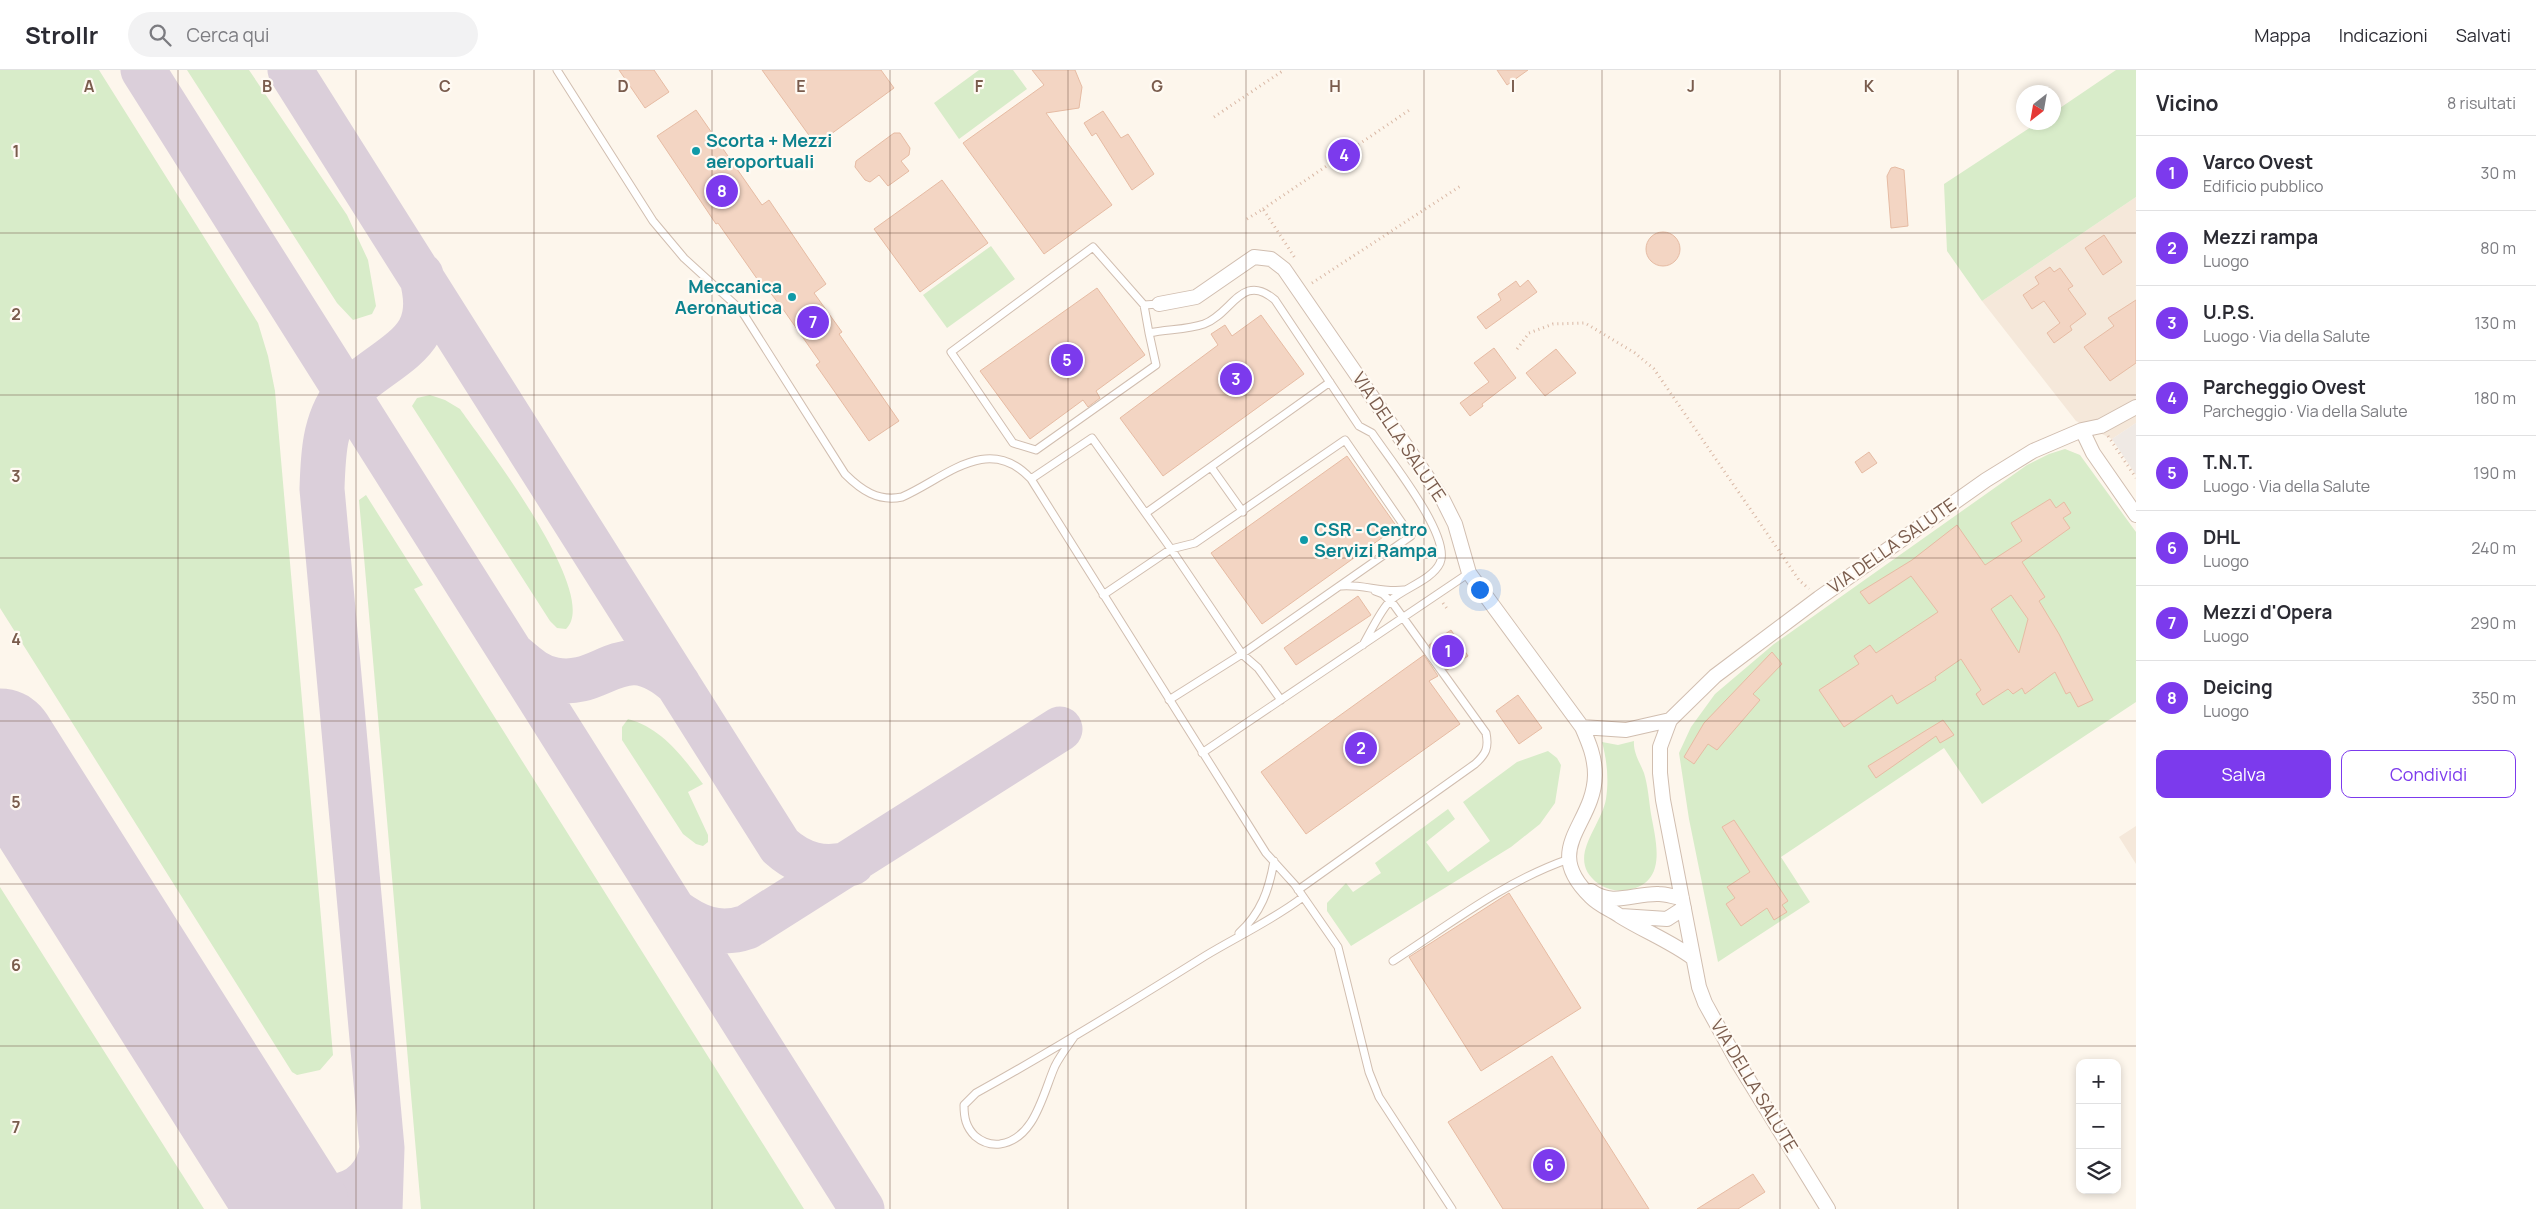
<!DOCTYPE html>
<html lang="it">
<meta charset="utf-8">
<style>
body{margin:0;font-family:Manrope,sans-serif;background:#f2f2f3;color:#2b2b33}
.controls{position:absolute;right:15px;bottom:15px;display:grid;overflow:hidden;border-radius:10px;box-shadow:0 2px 8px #0003}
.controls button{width:45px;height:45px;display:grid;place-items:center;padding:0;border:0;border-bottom:1px solid #e1e1e2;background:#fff;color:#2b2b33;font:25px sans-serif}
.compass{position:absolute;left:2016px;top:15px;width:45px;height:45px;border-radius:50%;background:#fff;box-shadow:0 2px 8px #0003;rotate:211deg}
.you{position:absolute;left:1479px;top:519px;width:18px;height:18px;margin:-12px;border:4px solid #fff;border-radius:50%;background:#1a73e8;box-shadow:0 0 0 8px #1a73e833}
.badge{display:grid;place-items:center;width:32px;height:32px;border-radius:50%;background:#7c3aed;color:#fff;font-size:16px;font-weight:700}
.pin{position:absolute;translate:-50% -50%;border:2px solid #fff;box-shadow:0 1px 5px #0006}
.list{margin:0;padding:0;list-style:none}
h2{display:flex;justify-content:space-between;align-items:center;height:65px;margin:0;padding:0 20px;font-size:21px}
h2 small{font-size:16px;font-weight:400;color:#7c7c81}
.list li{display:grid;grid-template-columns:32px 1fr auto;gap:15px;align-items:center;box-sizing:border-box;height:75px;padding:0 20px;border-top:1px solid #e1e1e2}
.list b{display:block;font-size:19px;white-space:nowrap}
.list p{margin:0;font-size:16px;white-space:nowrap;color:#7c7c81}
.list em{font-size:16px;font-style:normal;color:#7c7c81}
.actions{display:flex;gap:10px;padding:15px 20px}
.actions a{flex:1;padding:11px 0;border:1px solid #7c3aed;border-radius:10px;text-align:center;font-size:18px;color:#7c3aed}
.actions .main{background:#7c3aed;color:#fff}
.icon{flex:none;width:28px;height:28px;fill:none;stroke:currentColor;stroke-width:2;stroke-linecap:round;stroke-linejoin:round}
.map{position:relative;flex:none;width:2136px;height:1139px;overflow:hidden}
header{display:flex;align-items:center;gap:30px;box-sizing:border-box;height:70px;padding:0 25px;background:#fff;border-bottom:1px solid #e1e1e2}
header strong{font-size:24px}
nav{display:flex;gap:28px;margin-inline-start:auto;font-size:18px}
.search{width:350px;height:45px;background:#f2f2f3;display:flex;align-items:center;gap:12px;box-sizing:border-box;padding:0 18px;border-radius:28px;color:#7c7c81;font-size:19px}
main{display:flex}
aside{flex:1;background:#fff}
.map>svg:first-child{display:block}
</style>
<header>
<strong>Strollr</strong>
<div class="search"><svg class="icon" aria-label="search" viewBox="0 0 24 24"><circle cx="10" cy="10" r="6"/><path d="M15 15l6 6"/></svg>Cerca qui</div>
<nav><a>Mappa</a><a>Indicazioni</a><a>Salvati</a></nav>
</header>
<main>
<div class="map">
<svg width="2136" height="1139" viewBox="0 0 2136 1139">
<rect width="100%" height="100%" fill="#fdf6ec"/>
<!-- residential -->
<path fill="#f5e8da" d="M2136,127V353L2112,369L2076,351L1982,231Z
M2136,756V794L2119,767Z"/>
<!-- industrial -->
<path fill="#efe9e4" d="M2136,353V405L2112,369Z"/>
<!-- green -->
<path fill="#d8ecc9" d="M0,0H99L258,253L268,286L275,321L333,985L320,1000L297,1005L292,1002L0,538Z
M187,0H249L347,145L368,190L376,236L372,244L353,250L337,233Z
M979,0H1013L1027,19L959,69L934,33Z
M2116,0H2136V127L1982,231L1947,181L1944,114L2037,53L2054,52V42Z
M991,176L1015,209L947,258L923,225Z
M430,325L445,330L460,339C483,372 602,525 566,559L557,558L550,551L412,336L417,328Z
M2065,379L2080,385L2136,462V632L1982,734L1944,678L1781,787L1810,832L1718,892L1689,749L1679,683L1691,657L1715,624L1774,574L2027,395L2049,384Z
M366,425L423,515L414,519L804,1139H421L359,430Z
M628,649C662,658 683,687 703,714L688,722L708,765V772L703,776L696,774L683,764L622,670V657Z
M1634,671C1633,682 1640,693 1644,703C1648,716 1649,731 1651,744C1656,772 1668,813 1628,820C1618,822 1608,820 1599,814C1564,789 1601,758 1606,729C1609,709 1607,691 1602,672L1618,675Z
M1548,681L1557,688L1561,695L1555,733L1540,754L1511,777L1351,876L1327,841V833L1346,813L1353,822L1381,803L1375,793L1448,739L1455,749L1426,772L1448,802L1490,771L1463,732L1517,692Z
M0,817L204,1139H0Z"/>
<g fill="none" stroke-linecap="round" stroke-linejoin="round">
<!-- taxiway -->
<path stroke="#dbcfda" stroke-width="45" d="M143,0L862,1139
M290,0L780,776C801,795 824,801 852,793
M512,584C525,595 537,607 555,610C605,619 621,564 678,614
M673,840C696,857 718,867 747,857L1060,659
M269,1099C299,1139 373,1139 382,1078
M380,1139L382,1078L322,419C323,386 324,352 345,324C350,318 359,313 365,308C407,276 438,264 421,205"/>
<!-- runway -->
<path stroke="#dbcfda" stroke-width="111" d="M0,674L294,1139"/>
</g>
<!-- building -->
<path fill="#f3d5c3" stroke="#e6bba3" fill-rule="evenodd" d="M619,0H654L669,22L645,38Z
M762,0H881L894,18L816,75Z
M1032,0H1075L1082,17L1079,38L1046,43L1112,135L1044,184L963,73L1044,15Z
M1497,0H1528L1507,15Z
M696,40L762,135L769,130L826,214L814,223L842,262L839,264L899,351L869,371L816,295L820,292L785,242L769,221L767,223L718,153L716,154L657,66Z
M1103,41L1121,68L1128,64L1154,104L1132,120L1096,63L1092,66L1084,53Z
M894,63H900L910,78L909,85L901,91L909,101L888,116L879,105L870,112L865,110L855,97L856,91Z
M1895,97L1904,100L1908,156L1891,158L1887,106L1891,98Z
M942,110L988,173L920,222L874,159Z
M1646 179a17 17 0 1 1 34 0a17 17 0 1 1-34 0Z
M2104,165L2122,192L2103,205L2085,178Z
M2050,197L2054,202L2060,198L2073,216L2068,219L2086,244L2070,256L2072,260L2054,273L2047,263L2060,253L2044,231L2032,239L2023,225L2039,214L2035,207Z
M1528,210L1537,222L1486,259L1477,247L1501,230L1498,224L1516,211L1520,217Z
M1097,218L1145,285L1096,321L1100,328L1088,337L1083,330L1030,369L980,301Z
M2136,230V293L2110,311L2084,277L2114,256L2108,248Z
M1261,245L1304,304L1163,406L1120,348L1218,275L1211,264L1225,255L1232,266Z
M1494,278L1516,308L1482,334L1483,336L1470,346L1460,333L1489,312L1474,293Z
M1556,279L1576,303L1545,326L1526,303Z
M1869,382L1877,393L1862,403L1855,392Z
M1347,386L1397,457L1262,554L1211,483Z
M2050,429L2056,438L2064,432L2071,443L2063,448L2070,458L2022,492L2045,527L2039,531L2059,564L2093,630L2078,637L2070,622L2066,624L2055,602L2025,624L2022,618L2013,624L2008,619L1983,635L1976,624L1981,620L1961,589L1935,607L1936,610L1897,634L1892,625L1844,657L1819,620L1859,594L1854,586L1870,575L1876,583L1938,542L1911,506L1869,534L1860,522L1912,490L1957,455L1985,495L2022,471L2011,453ZM2011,525L2028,549L2019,583L1991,539Z
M1358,526L1371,545L1296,595L1284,578Z
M1451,560L1468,586L1447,600L1429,575Z
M1772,582L1782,594L1753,624L1760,630L1717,680L1708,674L1694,694L1684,687L1704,653Z
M1424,585L1438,606L1429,611L1460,654L1306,764L1261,702Z
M1518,625L1542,658L1519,674L1496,641Z
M1943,650L1954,665L1940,673L1936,666L1876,708L1868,696Z
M1734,750L1788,831L1782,835L1787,842L1774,850L1767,838L1741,856L1726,834L1735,828L1727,817L1750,802L1722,757Z
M1509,823L1581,938L1481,1001L1409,887Z
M1552,986L1649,1139H1503L1448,1052Z
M1753,1104L1765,1122L1738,1139H1697Z"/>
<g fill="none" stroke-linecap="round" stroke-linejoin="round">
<!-- service casing -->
<g stroke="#d1beb0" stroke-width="9">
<path id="service" d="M557,0L653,151L684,188L741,240L845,404C861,420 878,432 902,427C944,409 988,362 1031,409L1266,783L1295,815L1338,877L1369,1002L1379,1027L1452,1139
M1159,234L1144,235L1149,263C1167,259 1187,260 1204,254C1232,244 1242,201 1275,230L1359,356L1372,363C1388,387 1452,466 1440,493C1432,510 1404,518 1391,530C1381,539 1370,563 1363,575
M1144,235L1093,177L951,282L1013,373L1036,380L1156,295L1149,263
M1211,397L1243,442
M1031,409L1092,368L1171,479L1242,584L1258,598L1281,630
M1146,443L1330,312
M1341,516C1363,514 1382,523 1404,520
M1103,525L1171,479L1195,473L1345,370L1411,466L1242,584L1169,630
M1202,683L1469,503
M1298,820L1475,694C1486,684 1489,678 1486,663L1394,535L1383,524L1375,521
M1239,863C1261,843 1269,820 1274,791
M1393,891C1450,854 1505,811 1569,789
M1074,967C1067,977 1060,986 1055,996C1043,1023 1035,1069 1000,1074C991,1075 982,1072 975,1066C966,1057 964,1048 964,1035L976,1023C1054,980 1130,933 1205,886C1238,866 1273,850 1303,827"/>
</g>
<!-- minor casing -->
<g stroke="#d1beb0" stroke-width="16">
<path id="minor" d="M1159,234L1196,227L1254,187L1271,189L1284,199L1443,430L1455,454L1469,503L1582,657C1589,673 1595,687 1595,705C1594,756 1540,778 1591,827C1600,836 1610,839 1620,846C1644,861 1670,871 1693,888
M2082,360L2093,383L2136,445
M1582,657L1626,660L1670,650
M1591,821C1613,837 1634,823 1659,824C1666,824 1674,827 1682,828
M1621,846L1667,849L1684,838
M1828,1139L1737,991L1705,933L1699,917L1663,730L1660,703V677L1670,650L1715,606L1819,528L1986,410L2033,381L2082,360L2101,356L2136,337"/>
</g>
<!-- path -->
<path stroke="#d9b8a5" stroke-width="3" stroke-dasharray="1 4" stroke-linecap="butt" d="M1214,47L1284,0
M1263,139L1411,39
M1247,149L1263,139L1295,188
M1312,213L1462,115
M1517,279L1529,263L1553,254L1585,253L1635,283L1654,299L1799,510L1809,519
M2108,366L2136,408
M1443,533L1448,540"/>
<!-- service -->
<use href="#service" stroke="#fff" stroke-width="7"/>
<!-- minor -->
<use href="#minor" stroke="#fff" stroke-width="14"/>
</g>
<!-- grid -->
<path fill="none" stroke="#7a5c4d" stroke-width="1" stroke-opacity="0.55" d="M178,0V1139M356,0V1139M534,0V1139M712,0V1139M890,0V1139M1068,0V1139M1246,0V1139M1424,0V1139M1602,0V1139M1780,0V1139M1958,0V1139M0,163H2136M0,325H2136M0,488H2136M0,651H2136M0,814H2136M0,976H2136"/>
<!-- markers -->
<g fill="#0f9aa8" stroke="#fffaf3" stroke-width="2">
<circle cx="696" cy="81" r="5"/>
<circle cx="792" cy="227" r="5"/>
<circle cx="1304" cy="470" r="5"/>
</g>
<g text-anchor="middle" stroke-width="4.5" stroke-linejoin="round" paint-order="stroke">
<!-- culture labels -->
<g font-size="18" font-weight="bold" fill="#0d838f" stroke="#fffaf3" text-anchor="start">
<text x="706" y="77">Scorta + Mezzi<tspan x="706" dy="21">aeroportuali</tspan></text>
<text x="782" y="223" text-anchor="end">Meccanica<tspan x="782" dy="21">Aeronautica</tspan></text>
<text x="1314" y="466">CSR - Centro<tspan x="1314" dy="21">Servizi Rampa</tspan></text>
</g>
<!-- street labels -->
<g font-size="18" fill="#7a5c4d" stroke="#fffaf3">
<text transform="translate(1399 367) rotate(56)" y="6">VIA DELLA SALUTE</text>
<text transform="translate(1892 476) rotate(-35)" y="6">VIA DELLA SALUTE</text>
<text transform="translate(1754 1016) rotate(59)" y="6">VIA DELLA SALUTE</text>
</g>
</g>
<g font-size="16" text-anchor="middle" font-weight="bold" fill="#7a5c4d" stroke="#fffaf3" stroke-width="4.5" stroke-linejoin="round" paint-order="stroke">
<text x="89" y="22">A</text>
<text x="267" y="22">B</text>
<text x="445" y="22">C</text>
<text x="623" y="22">D</text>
<text x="801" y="22">E</text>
<text x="979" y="22">F</text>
<text x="1157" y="22">G</text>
<text x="1335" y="22">H</text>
<text x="1513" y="22">I</text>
<text x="1691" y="22">J</text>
<text x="1869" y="22">K</text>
<text x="16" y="87">1</text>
<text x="16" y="250">2</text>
<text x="16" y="412">3</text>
<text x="16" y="575">4</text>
<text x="16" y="738">5</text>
<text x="16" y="901">6</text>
<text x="16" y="1063">7</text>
</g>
</svg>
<div class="controls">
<button>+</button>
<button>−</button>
<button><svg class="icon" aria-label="layers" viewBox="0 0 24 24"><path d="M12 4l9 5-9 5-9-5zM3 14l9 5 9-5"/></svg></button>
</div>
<svg class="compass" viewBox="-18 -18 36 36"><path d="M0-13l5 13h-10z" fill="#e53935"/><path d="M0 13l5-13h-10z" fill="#7c7c81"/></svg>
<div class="you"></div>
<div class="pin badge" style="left:1448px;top:581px">1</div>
<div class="pin badge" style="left:1361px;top:678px">2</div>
<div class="pin badge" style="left:1236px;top:309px">3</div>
<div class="pin badge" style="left:1344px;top:85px">4</div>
<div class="pin badge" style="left:1067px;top:290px">5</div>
<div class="pin badge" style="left:1549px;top:1095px">6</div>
<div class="pin badge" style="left:813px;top:252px">7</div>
<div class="pin badge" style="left:722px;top:121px">8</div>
</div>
<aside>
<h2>Vicino<small>8 risultati</small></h2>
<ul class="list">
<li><span class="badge">1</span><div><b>Varco Ovest</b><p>Edificio pubblico</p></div><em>30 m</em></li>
<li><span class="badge">2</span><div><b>Mezzi rampa</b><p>Luogo</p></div><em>80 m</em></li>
<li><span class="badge">3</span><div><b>U.P.S.</b><p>Luogo · Via della Salute</p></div><em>130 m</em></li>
<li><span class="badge">4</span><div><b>Parcheggio Ovest</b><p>Parcheggio · Via della Salute</p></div><em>180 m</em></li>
<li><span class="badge">5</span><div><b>T.N.T.</b><p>Luogo · Via della Salute</p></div><em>190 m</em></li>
<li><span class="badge">6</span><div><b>DHL</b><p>Luogo</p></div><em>240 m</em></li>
<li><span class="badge">7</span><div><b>Mezzi d'Opera</b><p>Luogo</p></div><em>290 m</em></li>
<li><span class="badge">8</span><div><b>Deicing</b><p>Luogo</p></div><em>350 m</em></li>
</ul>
<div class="actions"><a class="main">Salva</a><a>Condividi</a></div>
</aside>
</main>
